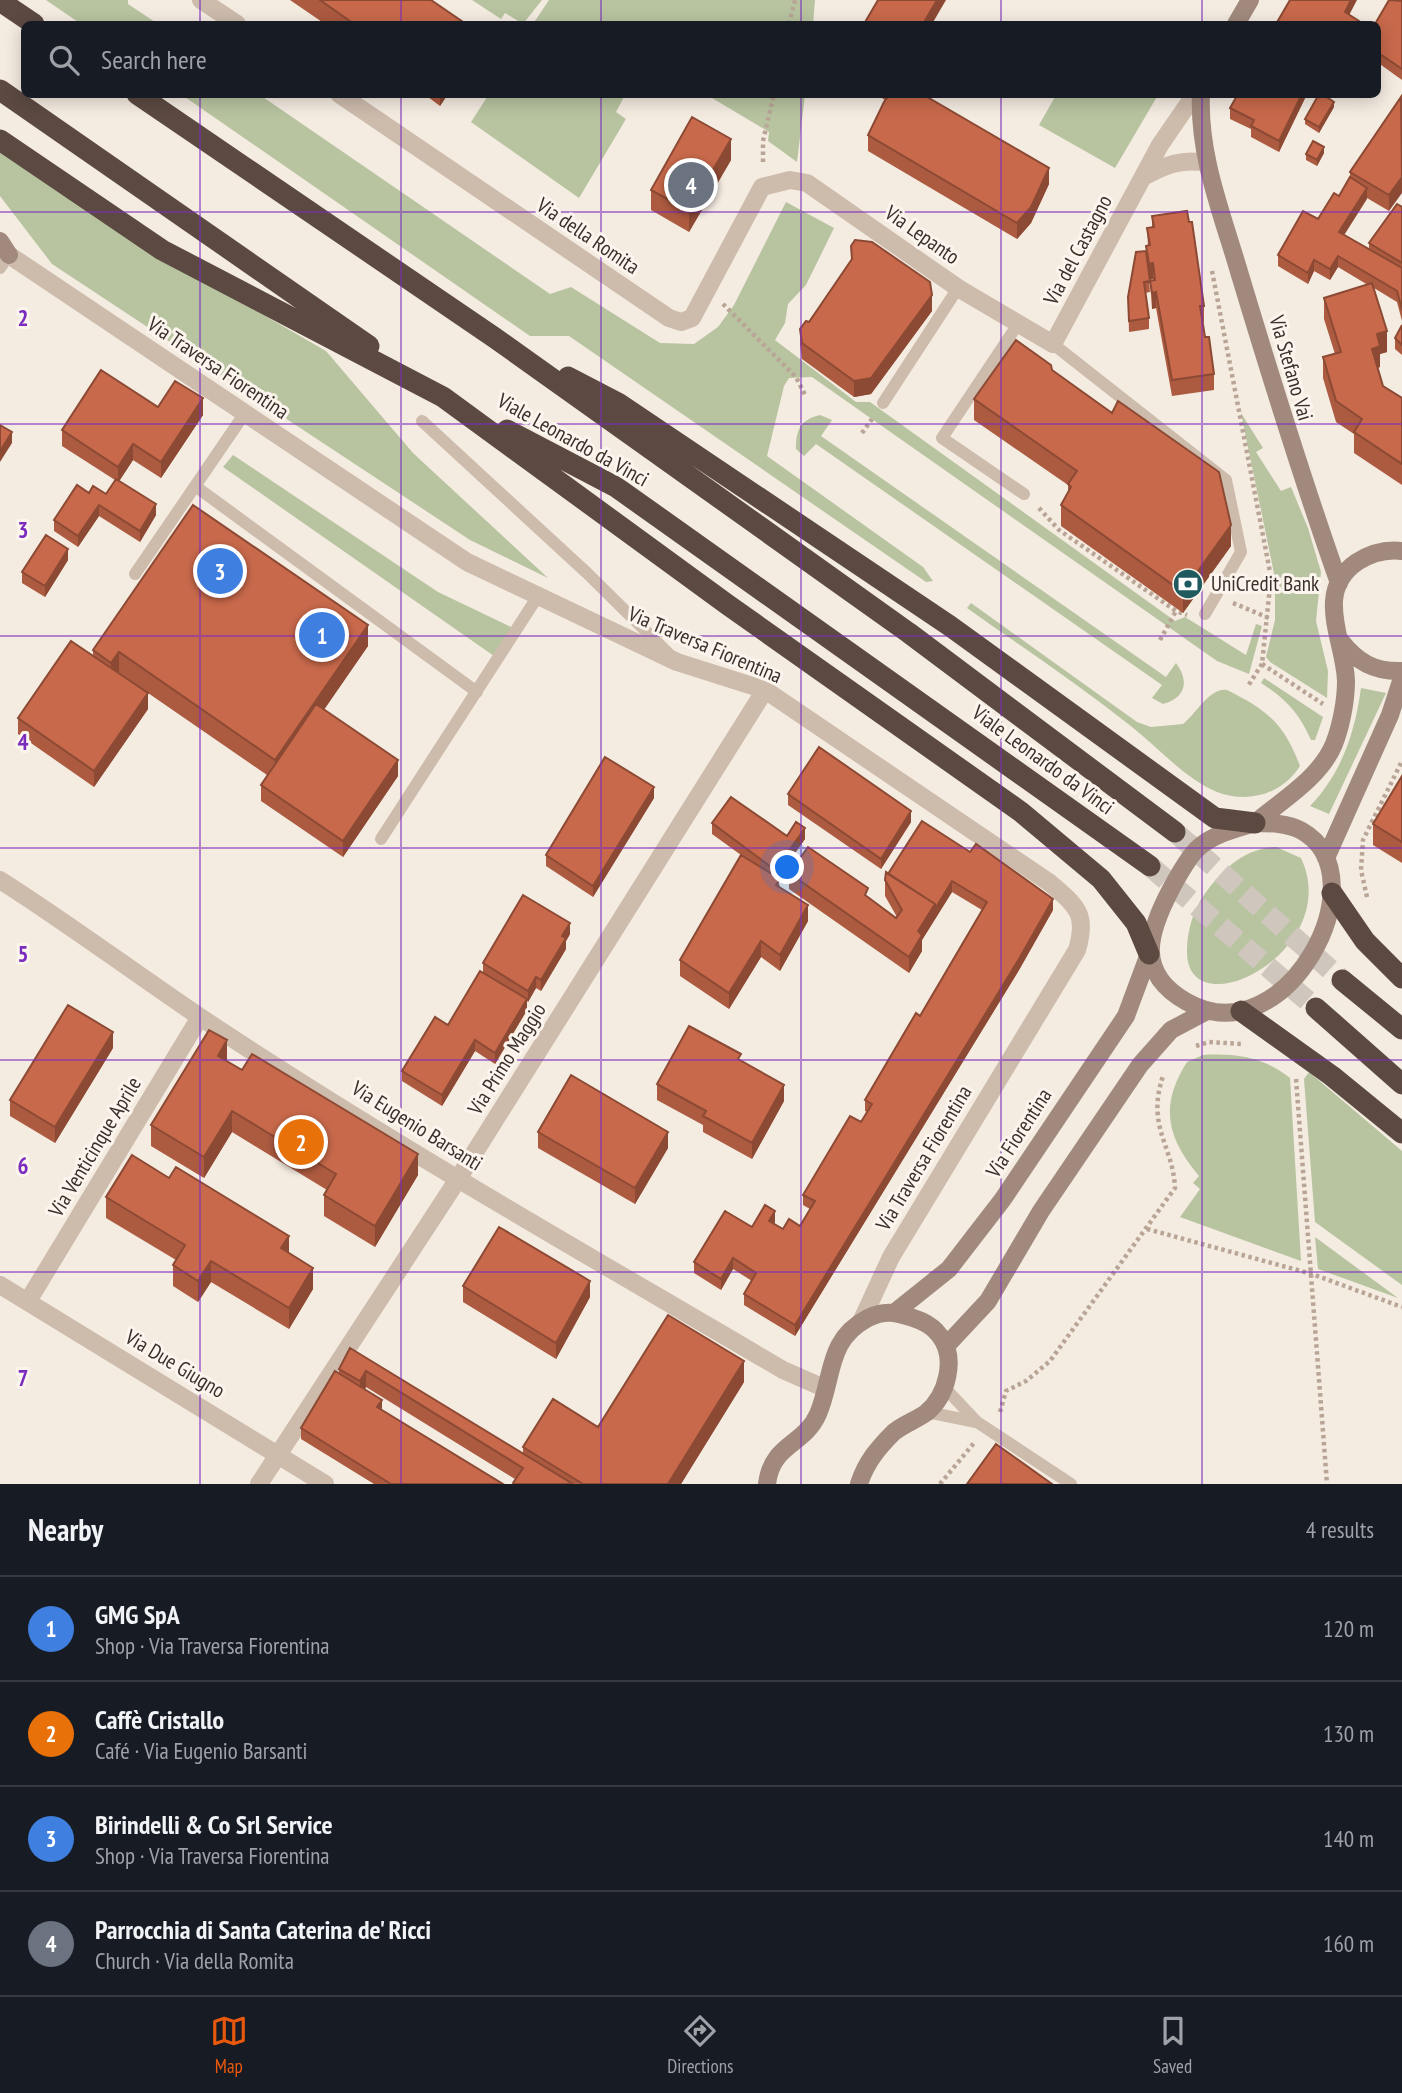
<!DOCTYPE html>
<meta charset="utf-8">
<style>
body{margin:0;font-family:"PT Sans Narrow",sans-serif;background:#20242c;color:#f1f3f6}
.you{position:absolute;left:788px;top:868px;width:24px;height:24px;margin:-18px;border:5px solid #fff;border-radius:50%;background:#1a73e8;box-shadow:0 0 0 10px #1a73e833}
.badge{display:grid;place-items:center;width:46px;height:46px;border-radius:50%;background:#ea580c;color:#fff;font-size:23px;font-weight:700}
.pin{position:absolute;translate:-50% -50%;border:4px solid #fff;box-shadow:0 2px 7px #0006}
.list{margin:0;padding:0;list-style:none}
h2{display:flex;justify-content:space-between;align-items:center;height:91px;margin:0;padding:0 28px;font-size:30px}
h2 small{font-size:23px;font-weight:400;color:#9ea1a6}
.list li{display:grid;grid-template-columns:46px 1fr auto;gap:21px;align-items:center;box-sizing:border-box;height:105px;padding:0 28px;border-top:2px solid #363941}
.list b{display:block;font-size:26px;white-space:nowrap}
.list p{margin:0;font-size:23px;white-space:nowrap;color:#9ea1a6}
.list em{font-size:23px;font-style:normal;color:#9ea1a6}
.icon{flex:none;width:38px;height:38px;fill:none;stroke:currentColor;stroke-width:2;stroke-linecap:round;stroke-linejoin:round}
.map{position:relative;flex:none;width:1402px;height:1484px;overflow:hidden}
.search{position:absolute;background:#171b24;box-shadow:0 4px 18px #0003;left:21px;right:21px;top:21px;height:77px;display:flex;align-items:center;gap:18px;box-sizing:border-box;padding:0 24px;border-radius:10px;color:#9ea1a6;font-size:26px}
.sheet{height:511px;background:#171b24}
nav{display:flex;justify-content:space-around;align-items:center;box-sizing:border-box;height:98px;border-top:2px solid #363941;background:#171b24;font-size:19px;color:#9ea1a6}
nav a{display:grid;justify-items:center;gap:4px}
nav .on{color:#ea580c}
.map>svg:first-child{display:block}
</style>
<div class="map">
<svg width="1402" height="1484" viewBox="0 0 1402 1484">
<rect width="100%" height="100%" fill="#f4ebe1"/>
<!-- green -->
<path fill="#b8c4a0" d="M46,0H128V4L158,24H81Z
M472,0H542L523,24L505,13L501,19Z
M549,0H815L813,24H533Z
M489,94L625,95L616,112L626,119L579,198L471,122Z
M182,95H260L550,294L571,287L660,343L694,344L718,327L734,305L786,202L834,228L806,285L788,304L785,323L775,340L856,402H870L1175,621L1185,617L1246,655L1256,624L1262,626L1249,674L1217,661L812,377L789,378L784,386L767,456L923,567L933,581L926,582L569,336H530Z
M707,95H805L797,162L768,141L769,132Z
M1056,95L1057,94L1158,95L1115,168L1039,125Z
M0,144L158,254L326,351L413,453L548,578L470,540L52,264L0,196Z
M1241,413L1263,448L1256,452L1281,491L1291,487L1308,528L1321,572L1316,621L1328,671L1327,698L1270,662L1266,657L1275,620V578Z
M820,415L832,420L821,436L1166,677L1176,663C1190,682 1185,698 1163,704L1152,698L1162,685L816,444L804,456L796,449C796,430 800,420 820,415Z
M233,455L438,592L513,628L494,656L223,467Z
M971,603L1137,722L1151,727L1183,724C1196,714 1210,687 1227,690C1267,710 1284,723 1300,766C1282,794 1249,804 1217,792C1185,779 1159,748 1132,727C1079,685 1022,647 967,608Z
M1264,678L1323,717L1315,740H1311C1300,714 1285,698 1261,683Z
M1361,688L1386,693L1329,814L1310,806C1342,773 1355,732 1361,688Z
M1276,847L1301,858C1345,952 1185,1032 1187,950C1187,932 1193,910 1204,895C1223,869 1243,849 1276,847Z
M1203,1055C1236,1053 1264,1057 1290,1078L1301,1261L1180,1217L1200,1189L1193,1183L1199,1176C1167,1138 1159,1106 1187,1062Z
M1309,1072L1402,1151V1285L1315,1222L1304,1079Z
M1315,1237L1398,1298L1318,1269Z"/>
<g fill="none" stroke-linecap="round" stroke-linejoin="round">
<!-- highway-tunnel -->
<path stroke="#cfc6bd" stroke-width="21" stroke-dasharray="21 10" stroke-linecap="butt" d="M1175,832L1342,980
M1150,866L1316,1008"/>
<!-- path -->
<path stroke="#b9a596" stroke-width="4.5" stroke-dasharray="3.5 3.5" stroke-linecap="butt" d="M789,24L795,0
M763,162V141L774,94
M1212,271L1271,577L1262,664L1248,686
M723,304L796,377L806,397
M862,433L872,419
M1039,508L1059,530L1176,611L1187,615
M1233,603L1269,618
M1160,640L1176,611
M1262,664L1323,704
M1367,897L1361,870L1363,840L1402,761
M1196,1046L1209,1042L1242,1044
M1296,1079L1327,1484
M1147,1229L1312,1274L1402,1307
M1000,1412L1006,1391L1026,1381L1050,1361L1175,1188C1173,1145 1146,1127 1163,1076
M940,1484L974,1443"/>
<!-- lane -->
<path stroke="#cdbbac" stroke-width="12" d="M0,268L9,255
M1018,324L942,438L1024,494
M1053,344L1226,480L1241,552L1205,614
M883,403L958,288
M422,421L587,573L669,654
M195,486L477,692
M135,574L245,413
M381,839L538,596
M945,1388L977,1422L1071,1484
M927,1412L976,1422"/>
<!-- street -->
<path stroke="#cdbbac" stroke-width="18" d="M201,0L237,24
M339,94L669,318L681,322L692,318L762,187L790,180L807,183L958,288L1053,344L1160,145L1195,94
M1143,177C1166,165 1182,158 1207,163
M9,255L467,562L677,662L765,690L1050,883C1076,906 1088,913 1077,950L891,1257L861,1322
M0,880C68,923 133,972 200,1017C389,1143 588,1255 783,1370L824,1388
M0,1285L325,1484
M28,1301L200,1017
M259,1484L458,1179L765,690"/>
<!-- secondary -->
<path stroke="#a18a7d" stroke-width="18" d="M1236,24L1250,0
M1201,94C1198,156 1223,216 1240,275C1271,378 1303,481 1339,583
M0,241L9,255
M1340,640C1357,662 1374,672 1402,671
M1255,823C1270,823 1288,823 1302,831C1382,876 1286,1058 1187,1002C1135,973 1148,933 1171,889C1178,876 1187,859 1197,849C1213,834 1235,829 1255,823Z
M1255,823C1282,800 1320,778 1334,744C1341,726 1346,701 1346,681C1345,641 1313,592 1357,562C1371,553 1385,549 1402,551
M1326,858L1390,715L1402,678
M894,1313L949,1269L1003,1199L1126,1016L1149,954
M946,1346L988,1301L1041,1211L1140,1065L1171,1030L1205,1012
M767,1484C772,1443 804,1446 818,1414C834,1377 826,1340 868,1318C878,1313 888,1311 899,1314C915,1318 930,1322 940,1336C957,1358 947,1396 926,1413C916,1420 904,1424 894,1432C878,1448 866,1462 859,1484"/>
<!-- highway -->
<path stroke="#5c4a42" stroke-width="21" d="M0,1L34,24
M0,90L369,346
M137,94L495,338L909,633L1175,832
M0,140L162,250L443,397L728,605L1021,812L1101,879L1136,923L1149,954
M568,377L618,403L950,626L1215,818L1255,823
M507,430L616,487L1150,866
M1332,893L1365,941L1402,978
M1342,980L1402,1029
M1316,1008L1402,1084
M1241,1011L1332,1076L1402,1133"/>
</g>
<!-- wall -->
<path fill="#ac5a40" d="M290,0H431L466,24H325Z
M1402,1V80L1377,62V24Z
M424,94H448L440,106Z
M876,94H922L1049,184L1031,223L1017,239L868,151V135L885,100Z
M1307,94L1279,152L1251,137V129L1230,119V108Z
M1401,97L1389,211L1367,198L1344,235L1369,250V243L1402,207V321L1397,302L1374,288L1387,352L1380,354V367L1377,368L1383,386L1402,398V485L1354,453V434L1336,422L1323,378V357L1335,354L1324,319V298L1368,285L1338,267L1330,280L1314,271L1308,284L1278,266V255L1318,219L1339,196L1350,177V172Z
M1334,107L1319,133L1305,124V119Z
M1324,153L1317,166L1306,160V154Z
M731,160L689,232L651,210V190Z
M1152,216L1204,306V322H1203L1205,337L1214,374V390L1172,396L1156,308L1152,309L1150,281L1153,280V279L1149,280L1150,292L1145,293L1149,318V329L1129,332L1128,297L1146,251V246H1148L1147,228L1152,227Z
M851,246L932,311L871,394L854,397L802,359L800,345V329L809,322L851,261Z
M1402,325V355L1395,349V338Z
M1052,370L1231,546L1183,613L1061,526V505L1068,493V485L974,420V399Z
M158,407L203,415L161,478L133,460L119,481L156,515L140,542L99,516L78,547L54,531V520L89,493L106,494L115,480L62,446V430Z
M68,560L45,597L22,583V572Z
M368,646L324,709L398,776L343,857L261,801V785L267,775L148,693V709L94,787L18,734V718L93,655V650Z
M1402,776V863L1373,845V824Z
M788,794L911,822L881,869L788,805Z
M654,798L593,897L546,866V855Z
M922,821L1053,910L1019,970L795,1336L744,1305V1294L752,1281L733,1269L721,1290L694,1273V1262L752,1227L775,1222L774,1223L783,1229L800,1226L810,1209L803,1205V1195L861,1122L867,1112L865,1111V1100L920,1016L982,910L952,892L922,940V951L909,973L789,889V873L868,898L896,918L897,917L885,896V880Z
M712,823L805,839L777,878L780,887L808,921L780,971L761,957L729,1009L680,976V960L741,855L712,834Z
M570,934L566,941V949L541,991L536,988L528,1002L527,1001V1010L495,1064L475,1051L442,1106L402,1081V1071L448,1025L483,972V963Z
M113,1048L55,1143L10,1116V1100Z
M227,1061L418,1175L375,1247L324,1216V1195L327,1190L232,1132L204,1178L151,1146V1125Z
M741,1061L784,1101L752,1159L703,1132V1125L657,1100V1084Z
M538,1132L668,1148L635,1204L538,1148Z
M106,1197L289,1253L313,1289L289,1329L211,1282L198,1302L173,1286V1265L176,1260L106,1218Z
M463,1286L590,1297L556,1359L463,1302Z
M350,1348L523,1454V1447L598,1427L744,1382L681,1484H513L515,1479L366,1387L365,1389L382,1410L503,1484H374L301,1439V1428L339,1374V1369Z"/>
<!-- shaded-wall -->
<path fill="#8c4a34" d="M937,0H946L932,24H923Z
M1351,0H1357L1345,23V12Z
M440,94H448L440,106Z
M1302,94H1307L1279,152V141Z
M1334,102V107L1319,133V127Z
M731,139V160L689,232V211Z
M1324,147V153L1317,166V160Z
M1049,168V184L1031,223L1017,239V223Z
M1402,177V193L1389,211V195Z
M1367,188V199L1339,243V232Z
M1338,256V267L1330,280V269Z
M1314,260V271L1308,284V273Z
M1153,263V279L1149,280V264Z
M1156,292V308L1152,309V293Z
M932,295V311L871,394L854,397V381Z
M1387,331V352L1380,354V367L1372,370V349L1377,334Z
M203,398V415L161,478V462Z
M12,432V443L0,462V451Z
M133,444V460L118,483V467Z
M156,504V515L140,542V531Z
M99,505V516L78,547V536Z
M1231,525V546L1183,613V592Z
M68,549V560L45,597V586Z
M368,625V646L275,781V760Z
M119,652V673L111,684V663Z
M148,693V709L94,787V771Z
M398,760V776L343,857V841Z
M654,787V798L593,897V886Z
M911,811V822L881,869V859Z
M805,828V839L775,881V870Z
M952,881V892L922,940V951L909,973V957L918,931L935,904Z
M1053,899V910L1019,970L795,1336V1325Z
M808,905V921L780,971V955Z
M570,923V934L566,941V949L541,991V980L562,936Z
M761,941V957L729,1009V993Z
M536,977V988L528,1002V991Z
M527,999V1010L495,1064V1053Z
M113,1032V1048L55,1143V1127Z
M227,1040V1061L218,1056Z
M475,1040V1051L442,1106V1095Z
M784,1085V1101L752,1159V1143Z
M232,1111V1132L204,1178V1157Z
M668,1132V1148L635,1204V1188Z
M418,1154V1175L375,1247V1226Z
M775,1211V1222L769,1232V1221Z
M289,1236V1257L281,1248Z
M733,1258V1269L721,1290V1279Z
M211,1261V1282L198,1302V1281Z
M313,1268V1289L289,1329V1308Z
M590,1281V1297L556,1359V1343Z
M744,1361V1382L681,1484H668Z
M366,1371V1387L360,1397V1381Z
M382,1400V1410L377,1407Z"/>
<!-- building -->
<path fill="#c8694b" stroke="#8c4a34" stroke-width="2" d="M320,0H431L466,24H354Z
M878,0H937L923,24H864Z
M1290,0H1351L1345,12L1359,21L1357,24H1276Z
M1389,0L1402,1V69L1377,52V24H1375Z
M890,94H922L1049,168L1031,207L1017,223L868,135L884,102Z
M1238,94H1302L1279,141L1251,126L1254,120L1230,108Z
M1319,94H1322L1334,102L1319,127L1305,119Z
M1401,97L1402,177L1389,195L1350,172Z
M692,117L731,139L689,211L651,190Z
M1313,141L1324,147L1317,160L1306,154Z
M1350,177L1367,188L1339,232L1402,268V310L1397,291L1338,256L1330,269L1314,260L1308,273L1278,255L1303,211L1318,219L1334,193L1339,196Z
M1397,204L1402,207V263L1369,243Z
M1187,211L1189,222H1192L1204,306H1200L1205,337H1209L1214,374L1172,380L1156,292L1152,293L1150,281L1155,280L1153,263L1149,264L1146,246L1150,245L1147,228L1154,227L1152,216Z
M855,240L872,242L930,282L932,295L871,378L854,381L802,343L800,329L806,321L809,322L852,259L851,246Z
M1146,251L1150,281L1144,282L1149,318L1129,321L1128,297L1136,252Z
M1372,283L1387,331L1377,334L1380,346L1372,349L1383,386L1402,398V464L1354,432L1362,419L1336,401L1323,357L1341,352L1324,298Z
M1402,325V345L1395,338Z
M1016,340L1051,365L1052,370L1112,413L1118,401L1219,472L1231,525L1183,592L1061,505L1071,487L1068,484L1077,471L974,399Z
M101,370L158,407L175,381L203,398L161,462L133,444L118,467L62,430Z
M0,425L12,432L0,451Z
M116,479L156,504L140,531L99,505L78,536L54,520L77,485L89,493L93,486L106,494Z
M193,505L368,625L275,760L119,652L111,663L93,650Z
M46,535L68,549L45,586L22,572Z
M71,641L148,693L94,771L18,718Z
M316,704L398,760L343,841L261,785Z
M819,747L911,811L881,859L788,794Z
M605,757L654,787L593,886L546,855Z
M1402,776V842L1373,824Z
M731,797L787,836L796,822L805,828L775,870L712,823Z
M922,821L970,852L976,844L1053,899L1019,959L795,1325L744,1294L756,1273L733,1258L721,1279L694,1262L725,1211L752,1227L765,1205L775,1211L769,1221L783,1229L789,1219L800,1226L815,1201L803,1195L850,1116L861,1122L872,1104L865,1100L916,1013L920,1016L987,902L952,881L935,909V904L888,874Z
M808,847L868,888L865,895L896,918L902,910L885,880L886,872L935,904L918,931L922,935L909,957L789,873Z
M741,855L780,879L776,885L808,905L780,955L761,941L729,993L680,960Z
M523,895L570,923L562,936L566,938L541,980L536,977L528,991L483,963Z
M480,971L527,999L495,1053L475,1040L442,1095L402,1071L435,1017L448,1025Z
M68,1005L113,1032L55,1127L10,1100Z
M689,1026L741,1054L738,1059L784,1085L752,1143L703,1116L706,1111L657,1084Z
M209,1030L227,1040L218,1056L242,1070L252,1054L418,1154L375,1226L324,1195L336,1174L232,1111L204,1157L151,1125Z
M571,1075L668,1132L635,1188L538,1132Z
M132,1155L169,1178L176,1167L289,1236L281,1248L313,1268L289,1308L211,1261L198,1281L173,1265L185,1245L106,1197Z
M499,1227L590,1281L556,1343L463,1286Z
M668,1315L744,1361L668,1484H583L523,1447L553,1399L598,1427Z
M350,1348L573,1484H514L513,1483L523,1468L366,1371L360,1381L339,1369Z
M335,1371L382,1400L377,1407L503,1484H391L301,1428Z
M996,1444L1052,1484H967Z"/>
<!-- grid -->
<path fill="none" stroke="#7b2cbf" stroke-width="2" stroke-opacity="0.55" d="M200,0V24M401,0V24M601,0V24M801,0V24M1001,0V24M1202,0V24M200,94V1484M401,94V1484M601,94V1484M801,94V1484M1001,94V1484M1202,94V1484M0,212H1402M0,424H1402M0,636H1402M0,848H1402M0,1060H1402M0,1272H1402"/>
<!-- icons -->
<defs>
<g id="bank-disc" transform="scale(1.575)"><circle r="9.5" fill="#1f5a5e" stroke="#fbf5ee"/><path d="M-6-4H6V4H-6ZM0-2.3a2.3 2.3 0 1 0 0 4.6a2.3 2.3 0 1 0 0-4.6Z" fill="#fff"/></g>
</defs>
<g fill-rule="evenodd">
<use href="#bank-disc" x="1188" y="584"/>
</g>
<g text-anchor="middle" stroke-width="6" stroke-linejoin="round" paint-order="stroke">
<!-- street labels -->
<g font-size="21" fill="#3b302b" stroke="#fbf5ee">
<text transform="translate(922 235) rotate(35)" y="7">Via Lepanto</text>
<text transform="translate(588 236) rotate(34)" y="7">Via della Romita</text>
<text transform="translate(1078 250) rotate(-62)" y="7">Via del Castagno</text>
<text transform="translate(218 368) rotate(34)" y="7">Via Traversa Fiorentina</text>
<text transform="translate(1291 368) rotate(74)" y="7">Via Stefano Vai</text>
<text transform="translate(573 440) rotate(29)" y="7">Viale Leonardo da Vinci</text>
<text transform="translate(705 645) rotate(23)" y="7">Via Traversa Fiorentina</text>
<text transform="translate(1043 760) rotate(36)" y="7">Viale Leonardo da Vinci</text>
<text transform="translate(507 1059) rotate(-58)" y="7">Via Primo Maggio</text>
<text transform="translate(417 1126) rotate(32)" y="7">Via Eugenio Barsanti</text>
<text transform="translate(1019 1133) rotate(-57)" y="7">Via Fiorentina</text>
<text transform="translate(95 1147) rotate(-59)" y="7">Via Venticinque Aprile</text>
<text transform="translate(924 1158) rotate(-59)" y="7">Via Traversa Fiorentina</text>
<text transform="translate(175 1364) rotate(31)" y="7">Via Due Giugno</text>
</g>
<!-- poi labels -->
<g font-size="21" fill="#3b302b" stroke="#fbf5ee" text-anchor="start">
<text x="1211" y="591">UniCredit Bank</text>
</g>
</g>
<g font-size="23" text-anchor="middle" font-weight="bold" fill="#7b2cbf" stroke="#fbf5ee" stroke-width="6" stroke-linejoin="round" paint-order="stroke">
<text x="23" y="326">2</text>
<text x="23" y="538">3</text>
<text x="23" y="750">4</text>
<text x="23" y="962">5</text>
<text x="23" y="1174">6</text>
<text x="23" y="1386">7</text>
</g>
</svg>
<div class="you"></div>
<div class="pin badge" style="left:322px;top:635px;background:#3f7fe0">1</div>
<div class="pin badge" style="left:301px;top:1142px;background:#e8710a">2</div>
<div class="pin badge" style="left:220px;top:571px;background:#3f7fe0">3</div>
<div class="pin badge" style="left:691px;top:185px;background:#6b7280">4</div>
<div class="search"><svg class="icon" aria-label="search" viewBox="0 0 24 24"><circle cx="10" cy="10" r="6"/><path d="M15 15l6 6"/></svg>Search here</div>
</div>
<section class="sheet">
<h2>Nearby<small>4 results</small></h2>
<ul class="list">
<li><span class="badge" style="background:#3f7fe0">1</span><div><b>GMG SpA</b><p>Shop · Via Traversa Fiorentina</p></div><em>120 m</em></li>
<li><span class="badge" style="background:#e8710a">2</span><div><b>Caffè Cristallo</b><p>Café · Via Eugenio Barsanti</p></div><em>130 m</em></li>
<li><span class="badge" style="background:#3f7fe0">3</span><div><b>Birindelli &amp; Co Srl Service</b><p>Shop · Via Traversa Fiorentina</p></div><em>140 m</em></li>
<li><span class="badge" style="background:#6b7280">4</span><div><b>Parrocchia di Santa Caterina de' Ricci</b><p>Church · Via della Romita</p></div><em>160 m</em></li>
</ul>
</section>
<nav>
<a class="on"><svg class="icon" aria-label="map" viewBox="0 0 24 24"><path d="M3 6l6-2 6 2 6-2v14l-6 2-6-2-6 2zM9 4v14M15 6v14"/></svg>Map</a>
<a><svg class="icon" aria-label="directions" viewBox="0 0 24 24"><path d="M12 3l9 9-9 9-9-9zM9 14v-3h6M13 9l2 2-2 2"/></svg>Directions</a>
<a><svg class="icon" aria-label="saved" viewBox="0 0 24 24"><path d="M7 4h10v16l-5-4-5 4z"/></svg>Saved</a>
</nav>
